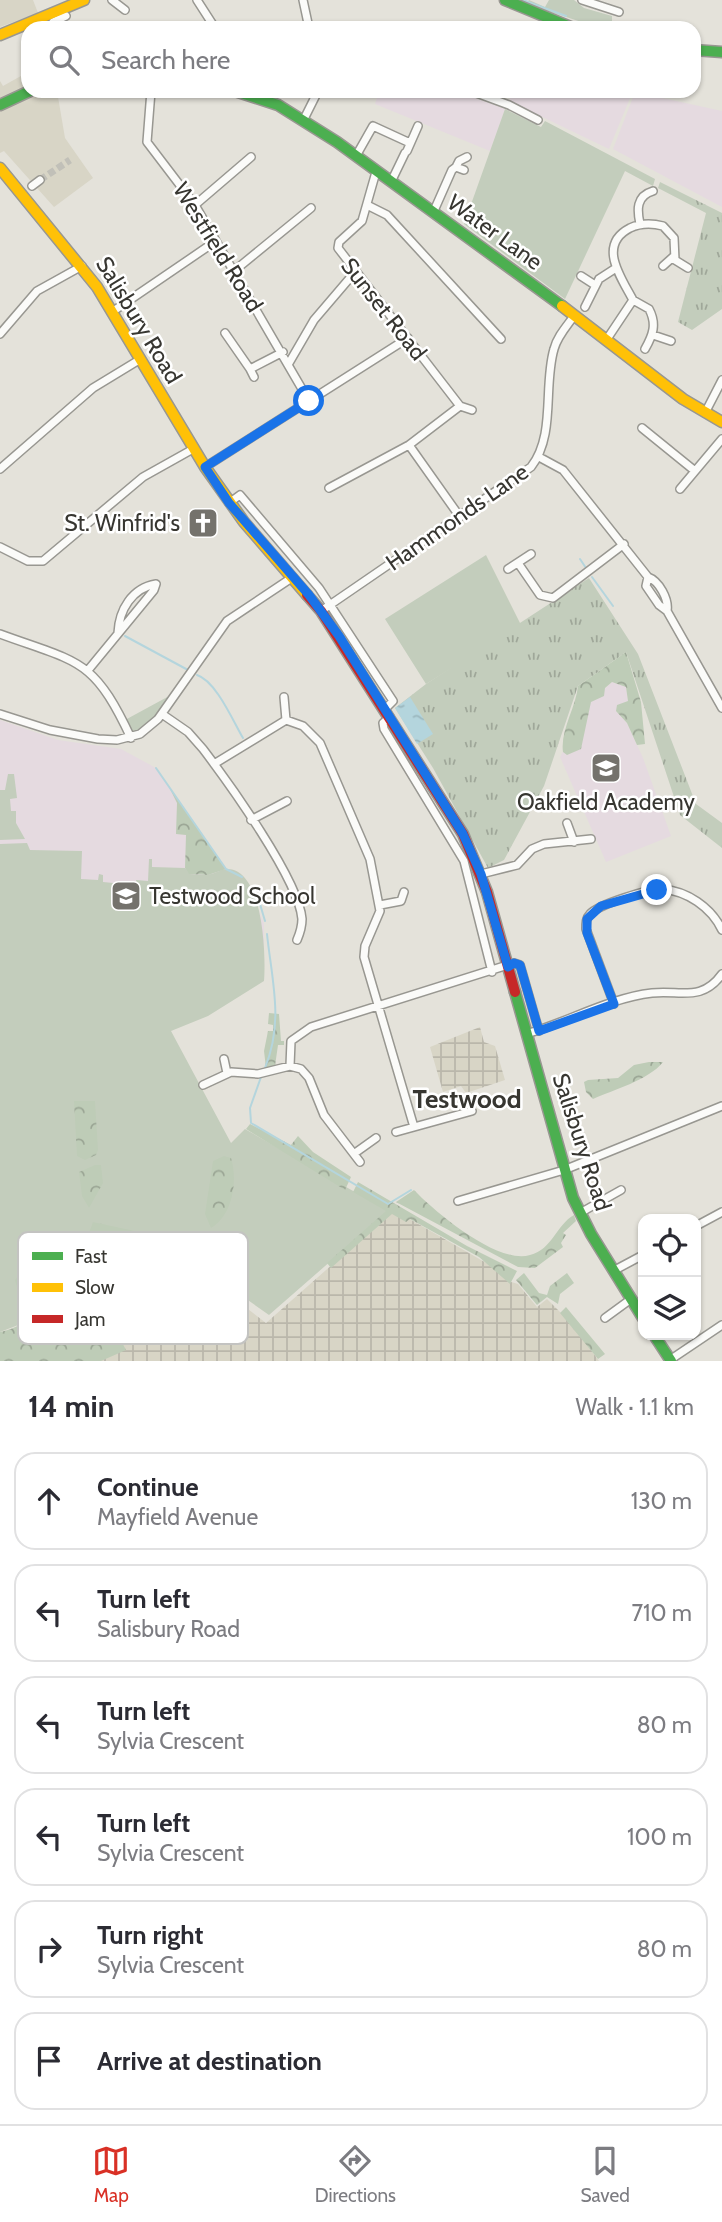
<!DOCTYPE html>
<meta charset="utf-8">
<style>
body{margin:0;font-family:Cabin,sans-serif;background:#f2f2f3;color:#2b2b33}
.controls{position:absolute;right:21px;bottom:21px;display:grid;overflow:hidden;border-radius:14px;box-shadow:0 2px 5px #0004}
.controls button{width:63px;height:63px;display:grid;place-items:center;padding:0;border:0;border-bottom:2px solid #e1e1e2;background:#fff;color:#2b2b33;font:35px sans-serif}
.stop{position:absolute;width:21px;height:21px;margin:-16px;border:5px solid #1a73e8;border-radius:50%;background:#fff}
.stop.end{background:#1a73e8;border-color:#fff;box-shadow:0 2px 7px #0008}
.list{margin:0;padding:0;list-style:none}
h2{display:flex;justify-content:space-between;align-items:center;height:91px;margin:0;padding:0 28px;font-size:30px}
h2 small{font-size:23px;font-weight:400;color:#7c7c81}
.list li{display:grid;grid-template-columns:46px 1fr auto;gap:21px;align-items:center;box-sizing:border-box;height:98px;margin:0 14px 14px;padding:0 14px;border:2px solid #e1e1e2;border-radius:21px}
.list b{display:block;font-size:26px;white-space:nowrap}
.list p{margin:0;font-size:23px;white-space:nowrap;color:#7c7c81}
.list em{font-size:23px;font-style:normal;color:#7c7c81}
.icon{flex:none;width:38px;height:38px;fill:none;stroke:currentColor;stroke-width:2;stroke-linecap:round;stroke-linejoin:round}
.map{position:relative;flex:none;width:722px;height:1361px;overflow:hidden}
.search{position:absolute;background:#fff;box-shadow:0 2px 5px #0004;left:21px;right:21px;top:21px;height:77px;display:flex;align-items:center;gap:18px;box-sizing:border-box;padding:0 24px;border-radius:21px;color:#7c7c81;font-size:26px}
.sheet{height:763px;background:#fff}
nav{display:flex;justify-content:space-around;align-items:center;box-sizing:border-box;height:98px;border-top:2px solid #e1e1e2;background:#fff;font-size:19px;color:#7c7c81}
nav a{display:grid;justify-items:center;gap:4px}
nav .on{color:#d93025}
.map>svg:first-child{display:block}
</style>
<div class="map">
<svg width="722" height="1361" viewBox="0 0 722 1361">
<defs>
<pattern id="industrial-grid" width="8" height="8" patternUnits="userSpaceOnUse" patternTransform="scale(1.75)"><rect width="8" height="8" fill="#d8d5c6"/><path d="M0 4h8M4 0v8" fill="none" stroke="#bab7ab"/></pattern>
<pattern id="forest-crowns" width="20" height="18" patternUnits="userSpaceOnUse" patternTransform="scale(1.75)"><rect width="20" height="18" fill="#beccb7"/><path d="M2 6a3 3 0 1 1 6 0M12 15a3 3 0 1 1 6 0" fill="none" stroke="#9ba695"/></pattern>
<pattern id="park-tufts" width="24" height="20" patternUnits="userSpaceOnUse" patternTransform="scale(1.75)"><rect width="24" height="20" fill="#c3cdbc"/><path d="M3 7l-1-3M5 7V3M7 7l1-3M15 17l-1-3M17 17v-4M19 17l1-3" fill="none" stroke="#9fa799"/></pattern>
<pattern id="water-ripples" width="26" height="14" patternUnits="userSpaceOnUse" patternTransform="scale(1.75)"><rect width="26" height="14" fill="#b4d5dd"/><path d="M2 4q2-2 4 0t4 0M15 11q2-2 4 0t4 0" fill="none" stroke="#9bb7be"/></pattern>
</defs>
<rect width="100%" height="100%" fill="#e4e2da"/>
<!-- built -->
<path fill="#d8d5c6" d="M0,0H33L38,13L0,27Z
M28,72V91H57L65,138L93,178L54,207L4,151L0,153V81L3,86Z"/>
<!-- industrial -->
<path fill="url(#industrial-grid)" d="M480,1027L484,1042L495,1046L505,1080L466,1093L461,1086L443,1092L430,1047Z
M394,1210L495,1268L508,1281L518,1284L537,1307L547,1299L572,1324L599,1361H87L191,1265L266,1323Z"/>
<!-- education -->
<path fill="#e5dae0" d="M379,91H456L505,109L490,151L375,104Z
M513,91H633L609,149L509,101Z
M635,92L722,111V207L613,149Z
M612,682L626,687L628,701L616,711L627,723L643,758L671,836L606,862L560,757L588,704Z
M0,720L58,740L121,749L156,768L226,869L236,871L245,881L264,923V981L0,1071Z"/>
<!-- green -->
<path fill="#c3cdbc" d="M529,0L545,7L549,0H574L584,8L612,16V26L600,28L526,4Z
M505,109L541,127L545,121L655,179L653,186L625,171L565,299L464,224Z
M486,555L521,625L426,684L385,619Z
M171,695C161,710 151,728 132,733L125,720Z
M8,774H14L17,798L10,799L11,811H16V823L25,839L0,840V790H5Z
M27,843L30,850L82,851L81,879L98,880L99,874L103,875V882L113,883V896L138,897L136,880L148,881L149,859H152V867L185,868L190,874C197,874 204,876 211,874C216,873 222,869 227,869C264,869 266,957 264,981L208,1016L171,1031L231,1143L245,1129L388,1211L269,1315L191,1260L82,1256L34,1319L0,1332V844Z"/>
<!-- forest -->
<path fill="url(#forest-crowns)" d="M626,652L641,702L645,744L637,745L627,723L616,711L617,705L628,701L626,687L612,682L605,688L604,696L591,702L581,749L567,755L563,752C560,731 576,707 578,686Z
M169,787L226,869L208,875L189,874L185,868L186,835L176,834L177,803Z
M269,1013L279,1014L281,1041H284V1045H278L275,1066L266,1068L264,1051L268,1031H273V1025L268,1024Z
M649,1062H663C649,1080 613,1090 593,1099L586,1092L584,1082L588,1080L618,1078L634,1065Z
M74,1101H95L98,1150L96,1155L85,1160L77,1156Z
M250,1124L291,1145L298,1136L313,1152L351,1177L345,1190L246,1129Z
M224,1156L231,1158C238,1180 233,1215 211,1228L205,1214L213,1161Z
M95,1165H101L103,1183L89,1208L82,1196L79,1172Z
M358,1182L467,1246L517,1271L510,1284L479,1257L410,1219L406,1222L392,1214L331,1268L327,1263L386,1211L353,1192Z
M414,1190C435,1212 498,1265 530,1255C553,1249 556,1225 574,1215L576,1221L563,1233L566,1235L561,1243L563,1247L535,1268L518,1267L396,1202Z
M93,1222L195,1244L192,1265L115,1329L126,1350L101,1361H0V1332C46,1323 79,1263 93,1222Z
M524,1273L539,1293L547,1295L550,1286L567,1273L574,1283L560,1294L558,1304L547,1297L537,1305L516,1280Z
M18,1276L40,1280L44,1285L37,1297L27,1304L20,1298L15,1280Z
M566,1307L605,1354L598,1359L560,1313Z"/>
<!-- park -->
<path fill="url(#park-tufts)" d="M660,182L722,213V309L692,330L678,322L706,213L658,188Z
M589,578L638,654L696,804L722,823V848L680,815L626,652L578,686L544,786L504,860L488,868L433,768L395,708L426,684Z"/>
<!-- water -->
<path fill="url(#water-ripples)" d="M410,697L433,734L417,744L395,708Z"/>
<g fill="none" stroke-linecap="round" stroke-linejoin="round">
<!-- stream -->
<path stroke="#b4d5dd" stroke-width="2" d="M523,0L566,16
M580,559L586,568
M592,577L613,606
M125,636L188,670
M197,675C216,681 233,721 243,738
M156,768L226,869L242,877
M260,904L265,921
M265,1068C284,1021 272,982 267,934
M261,1077L250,1108L251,1123L388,1204L411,1190"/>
<!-- street-tunnel -->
<path stroke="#c1c0b8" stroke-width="7" stroke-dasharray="7 3.5" stroke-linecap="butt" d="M40,180L70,160"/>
<!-- street casing -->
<g stroke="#989791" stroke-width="10">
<path id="street" d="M112,0L125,10
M197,0L215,28
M303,0L309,28
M582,0L619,12
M53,22L66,16
M151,91L147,142L195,205L309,401
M471,91L509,105L538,120
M303,121L318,91
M407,151L418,126
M356,156L373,126L410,143
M456,167L459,161L467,157
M391,182L405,153
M32,186L40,180
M195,205L251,157
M367,205L387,215L501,339
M433,213L452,170L456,167L464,170
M640,224C637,210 636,196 653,191
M663,266L673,257
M234,271L311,208
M581,276L595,285
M633,300L649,309C657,324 653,335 645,349
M585,307L599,279L616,268
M112,312L216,241
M225,333L250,369
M0,334L37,291L82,266
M653,335L671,341
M607,339L633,300C621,277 597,245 630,228C641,223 651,223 663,226L674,238L675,260L688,268
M289,363L314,320L355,272
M254,377L250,369L283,352
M460,406L472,410
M705,413L722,380
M642,428L695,471
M409,445L460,517
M539,457L563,470L648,577C659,581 669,599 667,611
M205,467L408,338
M0,469L93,388L139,360
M329,488L409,445L460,406L338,248L339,242L362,221L376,172
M680,489L722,439
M229,503L240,495L319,588L393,701L385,709
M0,547L28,561H43L143,477L193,449
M518,563L540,595L553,598L624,544
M508,569L531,554
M648,577L646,586L659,605L667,611L722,708
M321,611L531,467C556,435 543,386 554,349C557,337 566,327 574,316
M0,634C79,663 93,657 131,738
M89,669L154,590L156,584C132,588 119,610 118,633
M284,697L286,720
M0,714L50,730L98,739L117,740L140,734L158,719L227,621L293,577
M162,714L188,732L203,749C228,782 299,880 302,919C302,926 300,933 297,940
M390,717L383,723L384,729L464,861L492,972
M214,764L286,720L303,726L320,743L370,859L380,911L365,946L364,957L414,1127
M251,820L287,801
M567,823L574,842
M481,874L517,865L532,849L544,844L591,839
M380,905L401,901L404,892
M614,1004L586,929C586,923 586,918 590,914C599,904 649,889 662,889C687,891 711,907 722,930
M526,1034C568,1022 609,998 652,993C681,990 702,1002 722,974
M224,1059L227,1073
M290,1066L291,1041L311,1027L514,963L520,965L539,1031
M203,1085L231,1072L258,1074L290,1066L301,1069L309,1078L324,1115L360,1162
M396,1132L472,1111
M355,1153L376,1138
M458,1201L564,1170L722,1106
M580,1213L621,1190
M696,1226L722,1212
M613,1271L643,1255
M605,1318L631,1299
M670,1360L722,1325"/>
</g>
<!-- fast casing -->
<g stroke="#989791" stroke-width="13">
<path id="fast" d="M505,0L573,28
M694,50L722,52
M235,91L278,105L337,142L562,306
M0,105L30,91
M515,992L573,1198L591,1234L643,1318
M654,1335L671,1361"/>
</g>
<!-- slow casing -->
<g stroke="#989791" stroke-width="13">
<path id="slow" d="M0,35L84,0
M0,168L97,287L205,467L244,522L307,595
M562,306L683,399L722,422"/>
</g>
<!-- jam casing -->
<g stroke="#989791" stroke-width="13">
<path id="jam" d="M307,595L321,611L463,834L487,892L515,992"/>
</g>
<!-- street -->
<use href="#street" stroke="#fbfbf9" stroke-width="7"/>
<!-- fast -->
<use href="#fast" stroke="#4caf50" stroke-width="10"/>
<!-- slow -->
<use href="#slow" stroke="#ffc107" stroke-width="10"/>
<!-- jam -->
<use href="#jam" stroke="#c62828" stroke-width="10"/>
</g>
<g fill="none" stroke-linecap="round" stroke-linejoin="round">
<!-- route -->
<path stroke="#1a73e8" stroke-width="9" d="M309,401L205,467L229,503L309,595L339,636L463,834L481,874L508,967L514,963L520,965L539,1031L614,1004L587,933V919L601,906L657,890"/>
</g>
<!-- icons -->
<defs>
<g id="church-square" transform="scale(1.575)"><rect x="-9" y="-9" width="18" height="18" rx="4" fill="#74726c" stroke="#fff"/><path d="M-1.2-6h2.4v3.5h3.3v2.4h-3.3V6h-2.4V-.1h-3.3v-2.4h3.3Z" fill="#fff"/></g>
<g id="school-square" transform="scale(1.575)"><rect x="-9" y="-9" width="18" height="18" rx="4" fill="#74726c" stroke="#fff"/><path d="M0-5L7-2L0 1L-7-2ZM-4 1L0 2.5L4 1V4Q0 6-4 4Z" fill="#fff"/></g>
</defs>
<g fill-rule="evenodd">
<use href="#church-square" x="203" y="523"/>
<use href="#school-square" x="606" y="768"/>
<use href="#school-square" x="126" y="896"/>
</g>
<g text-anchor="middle" stroke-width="5" stroke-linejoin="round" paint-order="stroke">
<!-- street labels -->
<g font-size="23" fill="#373631" stroke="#fff">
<text transform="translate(495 232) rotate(36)" y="8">Water Lane</text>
<text transform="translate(218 247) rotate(58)" y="8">Westfield Road</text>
<text transform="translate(384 309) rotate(52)" y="8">Sunset Road</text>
<text transform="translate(139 320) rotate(59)" y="8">Salisbury Road</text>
<text transform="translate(457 517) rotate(-35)" y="8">Hammonds Lane</text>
<text transform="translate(582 1142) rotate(72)" y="8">Salisbury Road</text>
</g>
<!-- poi labels -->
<g font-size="23" fill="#373631" stroke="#fff" text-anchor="end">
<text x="180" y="531">St. Winfrid's</text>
<text x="606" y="810" text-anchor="middle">Oakfield Academy</text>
<text x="149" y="904" text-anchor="start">Testwood School</text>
</g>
<!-- quarter labels -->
<g font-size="26" font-weight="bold" fill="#373631" stroke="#fff">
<text x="467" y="1108">Testwood</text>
</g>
</g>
<!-- legend -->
<rect x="18" y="1232" width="230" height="112" rx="10" fill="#fff" stroke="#c3c3c1" stroke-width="2"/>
<rect x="32" y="1252" width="31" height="8" fill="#4caf50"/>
<rect x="32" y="1283" width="31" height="9" fill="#ffc107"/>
<rect x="32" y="1315" width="31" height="8" fill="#c62828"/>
<g font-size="19" fill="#373631">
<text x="75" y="1263">Fast</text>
<text x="75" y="1294">Slow</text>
<text x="75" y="1326">Jam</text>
</g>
</svg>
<div class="controls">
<button><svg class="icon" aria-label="locate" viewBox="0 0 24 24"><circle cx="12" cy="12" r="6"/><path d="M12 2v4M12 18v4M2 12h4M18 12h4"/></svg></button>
<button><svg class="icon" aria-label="layers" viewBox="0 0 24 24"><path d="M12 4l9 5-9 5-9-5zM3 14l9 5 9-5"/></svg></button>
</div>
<div class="stop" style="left:309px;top:401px"></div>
<div class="stop end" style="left:657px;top:890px"></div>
<div class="search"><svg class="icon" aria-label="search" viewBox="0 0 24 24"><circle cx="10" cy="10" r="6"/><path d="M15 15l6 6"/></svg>Search here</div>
</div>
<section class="sheet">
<h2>14 min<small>Walk · 1.1 km</small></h2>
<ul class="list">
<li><svg class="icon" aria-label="ahead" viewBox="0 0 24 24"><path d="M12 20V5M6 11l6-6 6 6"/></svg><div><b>Continue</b><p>Mayfield Avenue</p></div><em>130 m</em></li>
<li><svg class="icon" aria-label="left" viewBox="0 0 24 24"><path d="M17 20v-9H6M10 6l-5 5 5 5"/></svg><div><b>Turn left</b><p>Salisbury Road</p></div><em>710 m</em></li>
<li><svg class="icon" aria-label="left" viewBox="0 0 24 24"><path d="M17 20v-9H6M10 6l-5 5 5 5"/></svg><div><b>Turn left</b><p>Sylvia Crescent</p></div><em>80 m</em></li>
<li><svg class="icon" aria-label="left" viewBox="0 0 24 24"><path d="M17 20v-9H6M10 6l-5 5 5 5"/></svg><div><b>Turn left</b><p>Sylvia Crescent</p></div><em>100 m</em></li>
<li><svg class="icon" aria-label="right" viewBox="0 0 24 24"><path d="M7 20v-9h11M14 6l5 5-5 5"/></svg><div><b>Turn right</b><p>Sylvia Crescent</p></div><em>80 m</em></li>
<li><svg class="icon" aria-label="arrive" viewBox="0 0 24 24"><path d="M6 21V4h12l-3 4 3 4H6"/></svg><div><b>Arrive at destination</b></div></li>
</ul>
</section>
<nav>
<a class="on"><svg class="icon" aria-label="map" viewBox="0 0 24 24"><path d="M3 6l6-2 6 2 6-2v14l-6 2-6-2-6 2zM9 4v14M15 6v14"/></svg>Map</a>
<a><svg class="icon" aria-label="directions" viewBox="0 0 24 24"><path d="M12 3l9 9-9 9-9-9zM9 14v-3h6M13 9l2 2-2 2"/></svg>Directions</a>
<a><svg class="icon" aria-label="saved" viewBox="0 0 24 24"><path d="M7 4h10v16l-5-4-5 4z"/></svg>Saved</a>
</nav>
